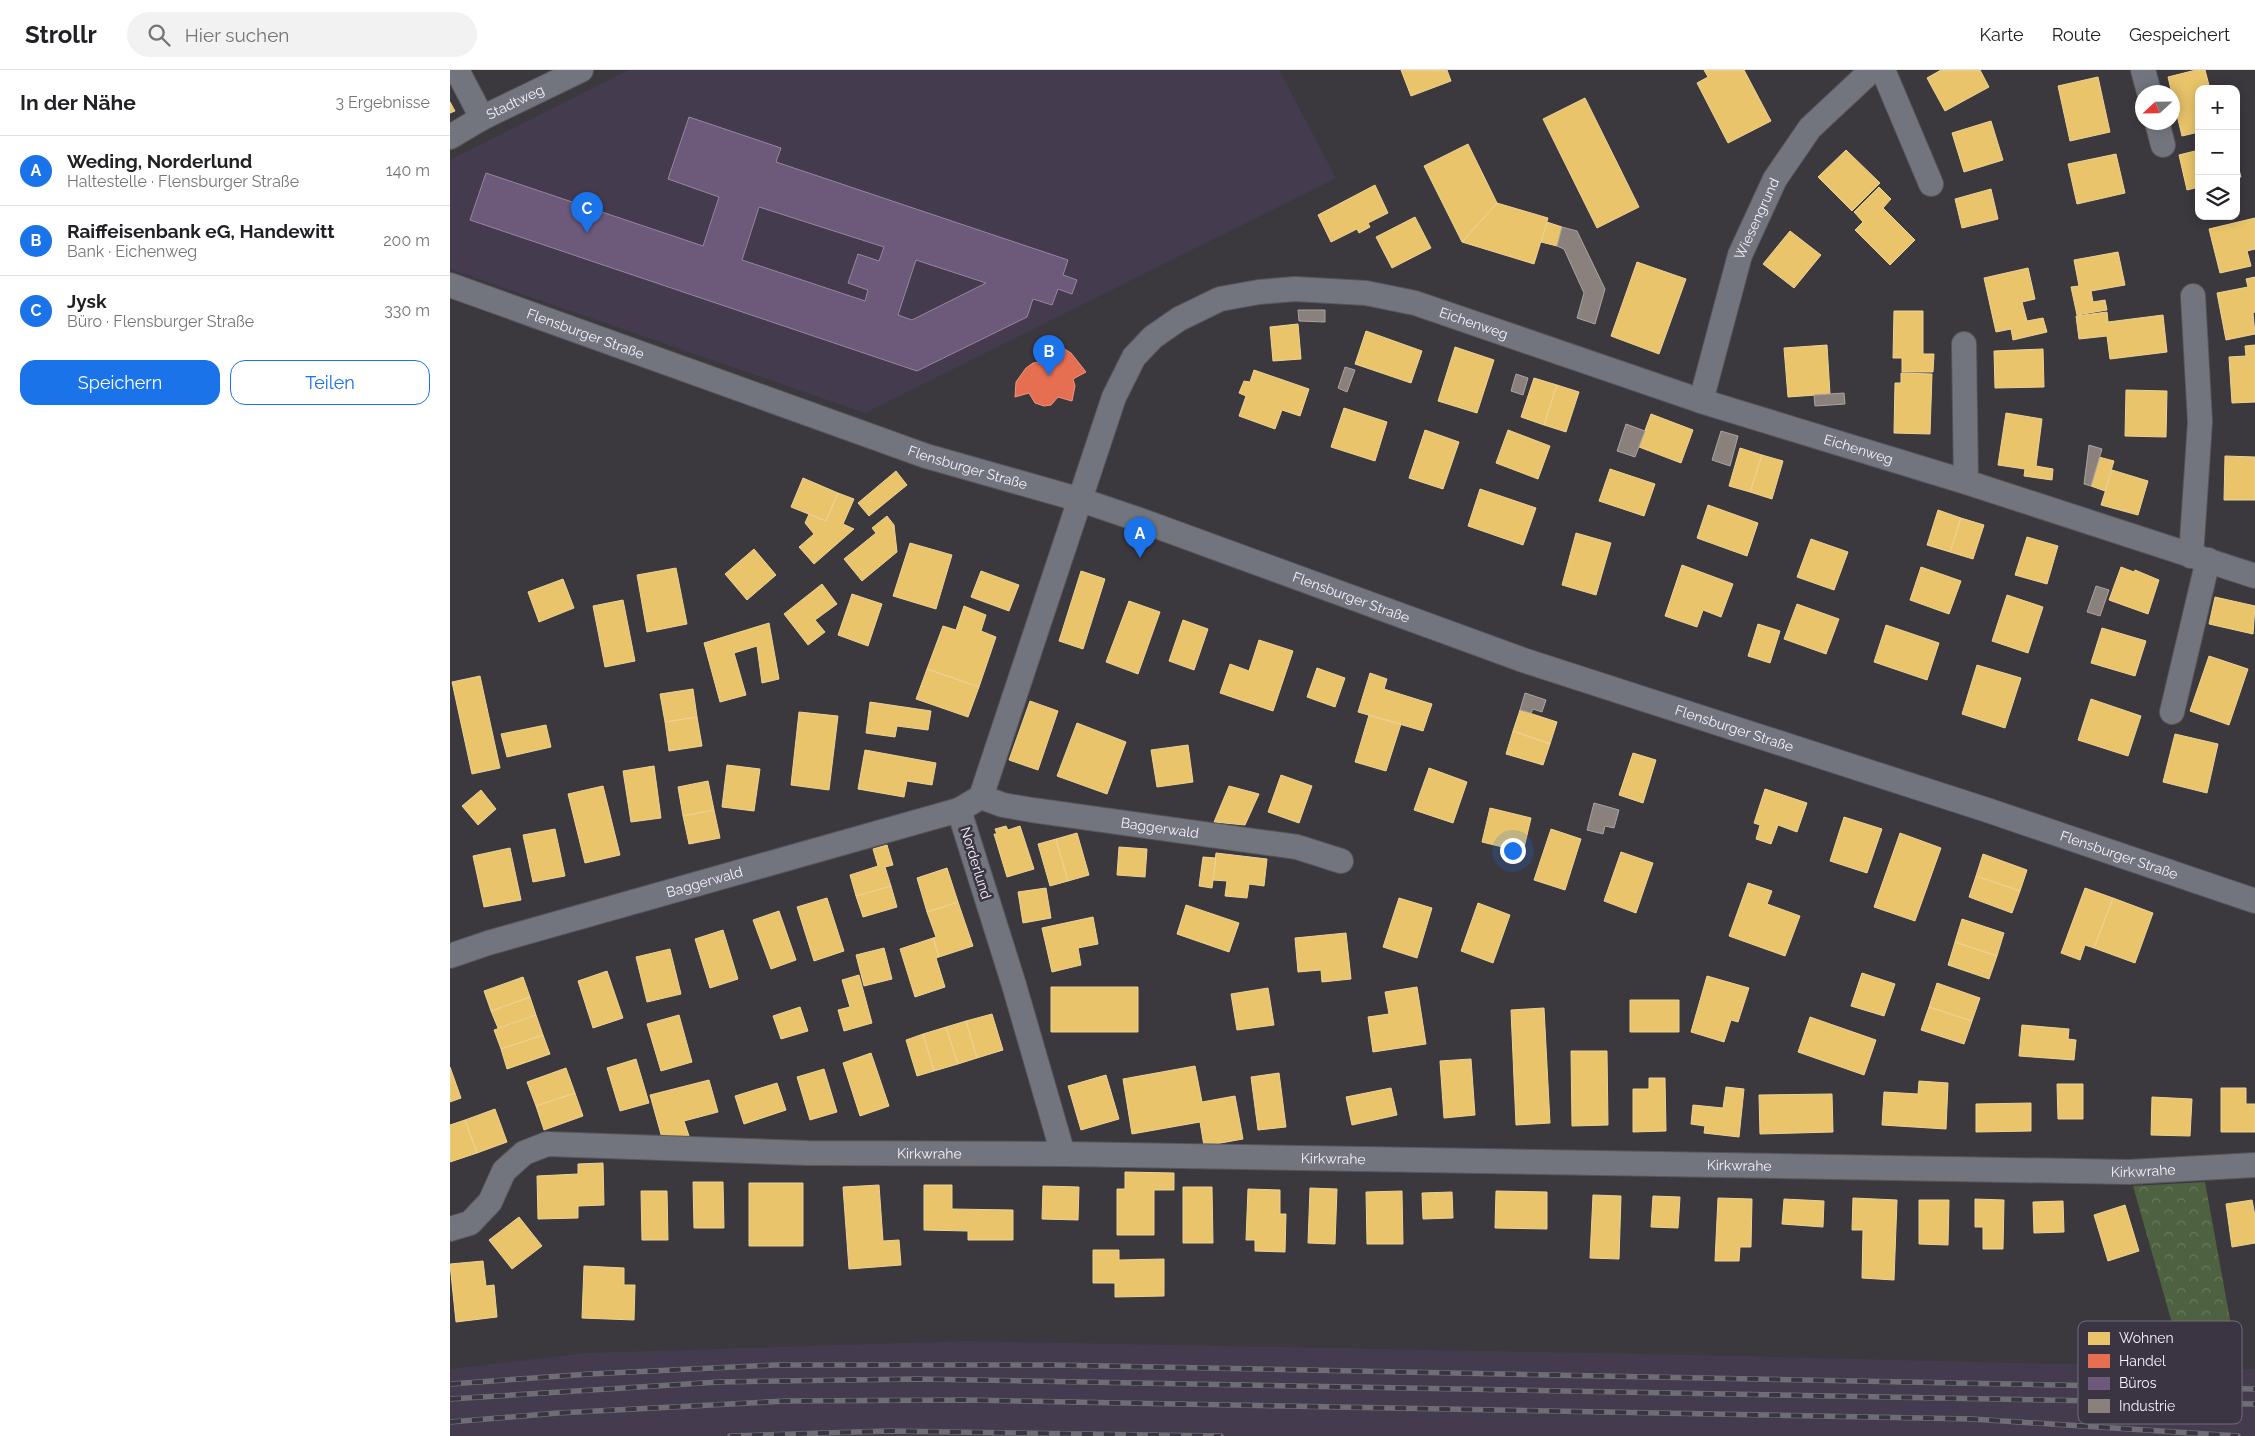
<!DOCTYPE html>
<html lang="de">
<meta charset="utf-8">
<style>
body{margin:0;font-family:Raleway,sans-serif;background:#f2f2f2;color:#202124}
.controls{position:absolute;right:15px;top:15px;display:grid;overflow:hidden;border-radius:10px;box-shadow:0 2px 12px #0003}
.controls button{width:45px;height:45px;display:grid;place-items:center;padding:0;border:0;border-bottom:1px solid #e0e0e0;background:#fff;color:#202124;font:25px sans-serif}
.compass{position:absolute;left:1685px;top:15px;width:45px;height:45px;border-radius:50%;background:#fff;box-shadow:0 2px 12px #0003;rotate:248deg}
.you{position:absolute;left:1062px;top:780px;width:18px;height:18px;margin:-12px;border:4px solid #fff;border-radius:50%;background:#1a73e8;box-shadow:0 0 0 8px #1a73e833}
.badge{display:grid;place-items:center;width:32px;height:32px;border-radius:50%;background:#1a73e8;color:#fff;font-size:16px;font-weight:700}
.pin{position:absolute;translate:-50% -41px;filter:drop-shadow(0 1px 2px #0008)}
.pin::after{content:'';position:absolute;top:26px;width:18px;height:15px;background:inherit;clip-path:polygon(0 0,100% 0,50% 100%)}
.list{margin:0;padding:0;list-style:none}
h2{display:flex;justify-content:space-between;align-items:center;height:65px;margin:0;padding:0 20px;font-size:21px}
h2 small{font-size:16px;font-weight:400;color:#757577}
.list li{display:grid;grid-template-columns:32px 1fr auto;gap:15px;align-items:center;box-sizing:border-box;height:70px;padding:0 20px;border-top:1px solid #e0e0e0}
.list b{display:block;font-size:19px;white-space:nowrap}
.list p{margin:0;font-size:16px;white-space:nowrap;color:#757577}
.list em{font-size:16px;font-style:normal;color:#757577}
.actions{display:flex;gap:10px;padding:15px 20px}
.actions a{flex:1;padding:11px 0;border:1px solid #1a73e8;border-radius:15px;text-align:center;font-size:18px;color:#1a73e8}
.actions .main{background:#1a73e8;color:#fff}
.icon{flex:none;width:28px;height:28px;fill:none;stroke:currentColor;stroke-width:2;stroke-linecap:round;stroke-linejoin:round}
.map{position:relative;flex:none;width:1805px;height:1366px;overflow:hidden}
header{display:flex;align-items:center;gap:30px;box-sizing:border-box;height:70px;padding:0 25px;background:#fff;border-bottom:1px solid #e0e0e0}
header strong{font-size:24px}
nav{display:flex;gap:28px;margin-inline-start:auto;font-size:18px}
.search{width:350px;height:45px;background:#f2f2f2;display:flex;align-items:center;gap:12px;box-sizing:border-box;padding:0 18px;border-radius:28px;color:#757577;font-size:19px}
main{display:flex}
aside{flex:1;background:#fff}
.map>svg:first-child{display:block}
</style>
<header>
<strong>Strollr</strong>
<div class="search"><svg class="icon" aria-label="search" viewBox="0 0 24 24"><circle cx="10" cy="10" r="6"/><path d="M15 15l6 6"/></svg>Hier suchen</div>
<nav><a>Karte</a><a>Route</a><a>Gespeichert</a></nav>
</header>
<main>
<aside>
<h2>In der Nähe<small>3 Ergebnisse</small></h2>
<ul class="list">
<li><span class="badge">A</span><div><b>Weding, Norderlund</b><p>Haltestelle · Flensburger Straße</p></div><em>140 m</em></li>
<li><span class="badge">B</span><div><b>Raiffeisenbank eG, Handewitt</b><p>Bank · Eichenweg</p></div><em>200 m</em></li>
<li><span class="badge">C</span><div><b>Jysk</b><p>Büro · Flensburger Straße</p></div><em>330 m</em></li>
</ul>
<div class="actions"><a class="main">Speichern</a><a>Teilen</a></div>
</aside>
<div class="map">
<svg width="1805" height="1366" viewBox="0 0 1805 1366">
<defs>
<pattern id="forest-crowns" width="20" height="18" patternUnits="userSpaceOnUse" patternTransform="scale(1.25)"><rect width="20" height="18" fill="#4e6241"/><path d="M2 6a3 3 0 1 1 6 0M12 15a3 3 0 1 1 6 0" fill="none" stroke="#68795d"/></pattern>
</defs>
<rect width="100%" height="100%" fill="#3b383e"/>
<!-- built -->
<path fill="#453b4e" d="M178,0H829L886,108L415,343L0,199V90Z
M518,1271L1292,1286L1805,1299V1366H0V1299L136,1283Z"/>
<!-- forest -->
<path fill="url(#forest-crowns)" d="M1755,1112L1789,1299H1735L1683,1116Z"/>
<!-- homes -->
<path fill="#e9c46a" stroke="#edd295" d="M951,0H997L1001,11L961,26Z
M1254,0H1294L1321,51L1278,73L1247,13L1258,7Z
M1491,0H1530L1539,17L1495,41L1477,8Z
M1746,0H1755L1760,19H1749V62L1732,66L1718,7Z
M1648,7L1660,62L1620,71L1608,16Z
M1135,28L1189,137L1147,158L1093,49Z
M0,32L5,41L0,43Z
M1541,51L1553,90L1514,102L1502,63Z
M1018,74L1047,133L1012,172L974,96Z
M1396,80L1430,113L1402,141L1368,107Z
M1749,80V117L1737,120L1729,85Z
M1666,84L1675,123L1627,134L1618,94Z
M1786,88L1791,107L1786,108Z
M925,115L938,143L918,153L920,157L909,163L907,159L881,172L868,145Z
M1429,117L1441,129L1433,138L1465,170L1440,195L1405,160L1413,152L1404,142Z
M1541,119L1548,149L1512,158L1505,129Z
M1047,133L1098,148L1084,194L1012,172Z
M965,147L981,178L942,198L926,167Z
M1805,148V179L1797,181L1801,196L1770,203L1759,159Z
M1097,152L1112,157L1107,176L1091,172Z
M1340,161L1371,185L1344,218L1313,194Z
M1668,182L1675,215L1641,221L1643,232L1655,230L1657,240L1627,245L1621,217L1629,216L1624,190Z
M1187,192L1236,209L1209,284L1161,266Z
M1578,198L1585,229L1572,232L1577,251L1593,248L1597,262L1563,270L1561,259L1546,262L1534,208Z
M1805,207V242L1803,243L1805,264L1776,270L1767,223L1798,217L1796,209Z
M1444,241H1473V284H1484L1483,302H1452V288H1443Z
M1657,242L1658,252L1713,245L1717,282L1660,289L1657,266L1629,269L1626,246Z
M848,254L851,289L823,291L820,257Z
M916,261L972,281L961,313L905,294Z
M1377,275L1380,324L1338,327L1334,278Z
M1805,275V332L1782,333L1779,287L1796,286L1795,276Z
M1005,277L1044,290L1027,343L988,331Z
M1593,279L1594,317L1545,318L1544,281Z
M804,300L859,319L850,346L832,340L825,359L789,346L796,326L789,323L794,311L800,312Z
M1451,303L1482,304L1480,364L1444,363L1445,313H1451Z
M1084,308L1107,315L1094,355L1071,347Z
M1107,315L1129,322L1116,362L1094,355Z
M1676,320L1717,321L1716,367L1675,366Z
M894,338L937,352L925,391L881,377Z
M1556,343L1592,349L1586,396L1603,399L1602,410L1574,406L1575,399L1548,395Z
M1201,344L1243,360L1231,393L1189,377Z
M975,360L1009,372L993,419L959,408Z
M1058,360L1100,376L1088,409L1046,393Z
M1290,378L1312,385L1300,422L1279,416Z
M1312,385L1333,391L1322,429L1300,422Z
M1775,386L1805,387V430H1774Z
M1649,387L1664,391L1655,421L1641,416Z
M1160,399L1205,414L1194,446L1149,431Z
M1662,400L1698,411L1688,445L1651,435Z
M446,401L457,415L419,446L408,433Z
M353,408L388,423L376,451L341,437Z
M1030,419L1086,438L1073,475L1018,456Z
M388,423L404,429L393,454L404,459L364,494L349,477L364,464L355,453L359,444L376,451Z
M1258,435L1308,453L1297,486L1247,468Z
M1488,440L1511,448L1500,482L1477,475Z
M437,446L444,455L447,482L412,511L394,489L426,463L422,458Z
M1511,448L1534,455L1523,489L1500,482Z
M1126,463L1161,473L1146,525L1112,515Z
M1577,467L1608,476L1597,514L1565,505Z
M1361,469L1398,482L1384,520L1347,507Z
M460,473L502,485L486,539L443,526Z
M304,479L326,505L297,530L275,504Z
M1232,495L1283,514L1271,547L1253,540L1247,557L1215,546Z
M1471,497L1511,511L1499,544L1460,530Z
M1671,497L1684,502L1685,500L1709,510L1698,544L1659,530Z
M226,498L237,554L197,562L187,505Z
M531,501L569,515L559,541L521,527Z
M631,501L655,509L633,579L609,571Z
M113,509L124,538L89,552L78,522Z
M372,514L387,534L365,550L375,562L358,575L334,544Z
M402,524L432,534L418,576L388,565Z
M1557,525L1593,537L1578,583L1542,571Z
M1765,527L1805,536L1803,564L1759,554Z
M173,530L185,591L155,597L143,536Z
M679,531L710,542L688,604L656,592Z
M1347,534L1389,549L1376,584L1334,569Z
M514,536L536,545L531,561L546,567L529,617L477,599L493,556L506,560Z
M733,550L758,559L744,600L719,591Z
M319,553L329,609L312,613L307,576L284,583L296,625L270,632L254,573Z
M1308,554L1330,561L1320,593L1298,586Z
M1436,555L1489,573L1477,610L1424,592Z
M1652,558L1696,571L1685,606L1641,593Z
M809,570L843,581L823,641L770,623L780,594L799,601Z
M1759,586L1798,599L1779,655L1740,641Z
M1527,595L1571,608L1555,658L1512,644Z
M867,598L895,608L885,637L857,627Z
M477,599L529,617L518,647L466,629Z
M920,603L937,609L934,619L982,634L973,661L908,642Z
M30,606L50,698L22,704L2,612Z
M243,619L247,647L215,652L210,624Z
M1641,629L1691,646L1678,686L1628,670Z
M580,631L608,641L588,700L559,690Z
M420,632L481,641L478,660L447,656L445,667L416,663Z
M1070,640L1107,652L1100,674L1063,661Z
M349,642L388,646L379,720L341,715Z
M919,645L951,654L936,701L905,692Z
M247,647L252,676L219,681L215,652Z
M627,653L676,672L657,724L607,706Z
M96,655L101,677L57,687L51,664Z
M1063,661L1100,674L1093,695L1056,684Z
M1725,664L1768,674L1757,723L1713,712Z
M738,675L743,712L707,717L701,680Z
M415,680L486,693L482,715L457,711L454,727L408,719Z
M1183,683L1206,690L1193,733L1169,725Z
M277,695L310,699L304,741L272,737Z
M204,696L211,748L181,752L173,701Z
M979,698L1017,712L1003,753L964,740Z
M831,705L862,716L849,753L818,742Z
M258,711L264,740L233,746L228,717Z
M153,716L170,785L135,793L118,724Z
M779,716L809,724L795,755L764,752Z
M1315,719L1357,733L1347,762L1328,755L1321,774L1306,769L1310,755L1304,753Z
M31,720L46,739L28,755L12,736Z
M1040,738L1081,748L1073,782L1032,772Z
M264,740L270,768L239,774L233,746Z
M1394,747L1432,759L1417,803L1380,791Z
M556,756L558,760L570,756L584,799L557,807L544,764H547L545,759Z
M105,759L115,806L83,812L73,765Z
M1101,759L1131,769L1115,820L1084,810Z
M627,763L639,805L618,811L606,769Z
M1450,763L1491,778L1465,851L1424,837Z
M606,769L618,811L600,816L588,774Z
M437,775L443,795L435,797L441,816L406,826L400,805L428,796L423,779Z
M669,777L697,779L695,807L667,805Z
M60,778L71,830L34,837L23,786Z
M1171,782L1203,793L1186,843L1154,831Z
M766,783L817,789L814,816L799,814L797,828L775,826L777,811L763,810Z
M1533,784L1577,800L1570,821L1526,806Z
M753,787L766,788L762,818L749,816Z
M497,798L508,832L477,842L467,808Z
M1526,806L1570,821L1562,843L1519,827Z
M1298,813L1322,821L1317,834L1350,846L1335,886L1279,866Z
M441,816L447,837L413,847L406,826Z
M596,818L601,848L573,853L568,822Z
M1635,818L1663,828L1644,878L1635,875L1630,890L1611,883Z
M377,828L394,881L364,891L347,837Z
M949,828L982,838L967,888L933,877Z
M1663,828L1703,843L1685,893L1644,878Z
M508,832L523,876L489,887L483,868L486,867L477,842Z
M1028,833L1060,845L1043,893L1011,881Z
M736,835L789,853L779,882L727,864Z
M329,841L346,890L321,899L303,850Z
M643,847L648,874L628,878L631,895L602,902L592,858Z
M1512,849L1554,863L1547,886L1505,872Z
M273,860L288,909L260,918L245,869Z
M896,863L901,909L872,912L871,900L848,902L845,868Z
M483,868L489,887L486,888L495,917L465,927L450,879Z
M1505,872L1547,886L1539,909L1498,895Z
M434,878L442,909L414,916L406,885Z
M220,879L231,924L197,932L186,887Z
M157,901L173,948L143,958L128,911Z
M1412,903L1445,914L1434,946L1401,936Z
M409,905L422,953L394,961L388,940L400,937L392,910Z
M1257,906L1299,918L1288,952L1281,950L1274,972L1241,962Z
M73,907L80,927L41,941L34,921Z
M1487,913L1530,928L1522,951L1479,937Z
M601,917H688V962H601Z
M967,917L976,974L923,982L918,947L939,944L935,922Z
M818,918L824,955L787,960L781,924Z
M80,927L86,945L48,958L41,941Z
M1180,930H1229V962H1180Z
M350,937L358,961L331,969L323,946Z
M1479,937L1522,951L1514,974L1471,960Z
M1094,938L1100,1053L1066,1055L1061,940Z
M542,944L553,980L527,988L516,951Z
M86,945L93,965L51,979L44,960Z
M229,945L242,992L211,1001L197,954Z
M1360,947L1426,970L1414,1005L1348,982Z
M516,951L527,988L508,994L496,957Z
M1572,955L1619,959L1618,969L1626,970L1624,990L1569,986Z
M496,957L508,994L484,1001L473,964Z
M473,964L484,1001L467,1006L456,970Z
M93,965L100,984L57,999L51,979Z
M1121,981H1157L1158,1055L1122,1056Z
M421,983L439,1036L410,1046L393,993Z
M186,989L199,1033L170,1041L157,998Z
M1021,989L1025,1045L994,1048L990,991Z
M745,996L752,1032L785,1026L793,1069L754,1076L750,1052L682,1064L673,1009Z
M0,997L11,1028L0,1032Z
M116,998L125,1023L86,1036L77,1012Z
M374,999L387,1042L360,1050L347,1007Z
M829,1003L836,1057L808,1060L801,1007Z
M656,1005L669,1049L631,1060L618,1016Z
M1199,1008H1215L1216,1061L1183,1062V1019H1199Z
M259,1010L268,1042L234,1051L240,1069L212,1068L200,1025Z
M1469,1011L1498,1013L1496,1059L1432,1055L1434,1022L1468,1024Z
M327,1013L336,1040L294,1054L285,1026Z
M1607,1014H1633V1049H1608Z
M1276,1017L1294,1019L1289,1067L1254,1063L1255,1056L1241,1054L1243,1035L1273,1038Z
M941,1018L947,1045L902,1055L896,1027Z
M1771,1018H1796V1034H1805V1062H1771Z
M125,1023L133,1046L94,1060L86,1036Z
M1382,1024L1383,1062L1310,1064L1309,1025Z
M1702,1027L1742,1029L1740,1066L1701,1065Z
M1581,1033V1061L1526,1062V1034Z
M45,1039L57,1072L27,1083L15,1050Z
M15,1050L27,1083L0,1092V1055Z
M153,1093L154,1135L128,1136V1148L88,1149L87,1106L128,1104V1094Z
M675,1102L724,1103V1120H704V1165H667V1119H675Z
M243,1112H273L274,1158H244Z
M299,1113H353V1176H299Z
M429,1115L433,1171L449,1170L451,1195L399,1199L393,1117Z
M474,1115H502V1139L563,1140V1170H518V1161L474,1160Z
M593,1116L629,1117L628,1150L592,1149Z
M733,1117H762L763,1173H733Z
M860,1118L887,1119L885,1174L858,1173Z
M798,1119L830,1120V1144H836L835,1182L805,1181V1170H796Z
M191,1121H217L218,1170H192Z
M952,1121L953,1174H917L916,1122Z
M1046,1121L1097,1122V1159L1045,1158Z
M1002,1122L1003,1148L973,1149L972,1123Z
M1143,1125L1171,1126L1169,1189L1140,1188Z
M1203,1126L1230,1127L1228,1158L1201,1157Z
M1268,1128L1302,1129L1301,1177H1290L1289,1191H1265Z
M1403,1128L1447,1130L1444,1210L1412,1208L1413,1160H1402Z
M1334,1129L1374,1131L1373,1157L1332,1154Z
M1525,1129L1554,1130L1553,1179H1533V1157H1525Z
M1469,1130H1499L1498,1175L1469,1174Z
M1802,1130L1805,1146V1173L1782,1177L1776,1134Z
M1613,1131L1614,1162L1584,1163L1583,1132Z
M1675,1135L1689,1181L1658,1191L1644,1145Z
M69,1147L92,1176L62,1199L39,1170Z
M643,1180H669V1190L714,1189V1226L665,1227V1213H643Z
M33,1191L36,1216L44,1215L47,1247L6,1252L0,1194Z
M134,1196L174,1198V1215H185L184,1250L132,1248Z"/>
<!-- shops -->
<path fill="#e76f51" stroke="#ec9684" d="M596,276L613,278L621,283L636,302L623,309L625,316L622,331L608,327L601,335L594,336L585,333L579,323L565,327L566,312L576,298L583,293L595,291Z"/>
<!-- offices -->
<path fill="#6d597a" stroke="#9687a0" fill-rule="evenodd" d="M239,47L331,78L326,92L618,190L613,205L627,210L622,224L608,219L602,235L583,229L577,247L467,301L20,150L36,103L253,176L269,127L218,109ZM309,137L434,177L429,191L408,184L398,213L418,220L415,231L292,190ZM466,190L536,213L462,250L448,245Z"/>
<!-- industry -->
<path fill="#8a817c" stroke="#aaa3a2" d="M1112,157L1127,161L1155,219L1145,254L1127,248L1134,223L1114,179L1107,176Z
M848,240H875V252L849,251Z
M895,297L905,300L897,322L888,318Z
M1066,304L1078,308L1073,325L1061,321Z
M1394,323L1395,334L1365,336L1364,325Z
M1176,354L1195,361L1185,387L1167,381Z
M1271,361L1288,366L1280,396L1262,390Z
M1639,375L1652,379L1641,416L1634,414Z
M1646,516L1659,520L1650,546L1637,542Z
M1075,623L1096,630L1092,642L1083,639L1081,643L1070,640Z
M1144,733L1169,740L1164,758L1155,756L1153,764L1137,760Z"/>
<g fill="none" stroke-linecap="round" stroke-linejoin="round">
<!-- minor casing -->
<g stroke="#59565b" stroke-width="26">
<g id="minor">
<path d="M7,0L32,48"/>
<path d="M1433,0L1481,114"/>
<path d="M1693,0L1699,22"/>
<path d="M1707,52L1713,75"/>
<path id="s1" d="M0,67L32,48L131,0"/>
<path id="s2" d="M0,215L476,386L631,430L687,449L1073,590L1537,740L1805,831"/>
<path d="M1514,274L1516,412"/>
<path id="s3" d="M1251,331L1290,185L1325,109L1360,58L1422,0"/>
<path d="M1741,486L1750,352L1743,226"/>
<path d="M1722,642L1758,490"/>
<path id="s4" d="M531,727L553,735L582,740L847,777L891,791"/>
<path id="s5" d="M0,886L38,873L509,740"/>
<path id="s6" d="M613,1084L564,915L509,740L531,727L664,327L684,287L703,267L729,249L770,229L809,222L845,219L916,223L965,233L1251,331L1516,412L1805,506"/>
<path id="s7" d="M0,1159L20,1153L40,1132L54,1101L74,1083L97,1074L358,1083L613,1084L1679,1102L1805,1095"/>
</g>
</g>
<!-- minor -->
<use href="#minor" stroke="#73757e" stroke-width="24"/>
<!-- rail casing -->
<g stroke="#6e6e74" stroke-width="5.5">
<path id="rail" d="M0,1314L140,1304L325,1295H604L1805,1319
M0,1329L269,1312L468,1309L1805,1334
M0,1352L108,1343L336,1331L516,1330L1522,1349L1788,1366
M280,1366L438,1361L771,1366"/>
</g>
<!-- rail -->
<use href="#rail" stroke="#3b3442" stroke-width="4" stroke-dasharray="11" stroke-linecap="butt"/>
</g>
<g text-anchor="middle" stroke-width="5" stroke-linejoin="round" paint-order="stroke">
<!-- street labels -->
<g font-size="14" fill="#f6f1fa" stroke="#3b3442">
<text dy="5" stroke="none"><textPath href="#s1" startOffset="74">Stadtweg</textPath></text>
<text dy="5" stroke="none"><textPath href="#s3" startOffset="191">Wiesengrund</textPath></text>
<text dy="5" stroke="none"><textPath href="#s6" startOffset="1215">Eichenweg</textPath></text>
<text dy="5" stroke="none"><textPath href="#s2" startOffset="144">Flensburger Straße</textPath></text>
<text dy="5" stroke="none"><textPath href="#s6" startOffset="1620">Eichenweg</textPath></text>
<text dy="5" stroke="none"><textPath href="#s2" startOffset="549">Flensburger Straße</textPath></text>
<text dy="5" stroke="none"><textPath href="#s2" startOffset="954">Flensburger Straße</textPath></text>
<text dy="5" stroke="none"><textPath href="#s2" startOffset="1359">Flensburger Straße</textPath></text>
<text dy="5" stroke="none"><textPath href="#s4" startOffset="182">Baggerwald</textPath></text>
<text dy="5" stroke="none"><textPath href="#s2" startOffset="1764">Flensburger Straße</textPath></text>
<text transform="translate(526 793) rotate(73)" y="5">Norderlund</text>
<text dy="5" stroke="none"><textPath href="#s5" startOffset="265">Baggerwald</textPath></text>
<text dy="5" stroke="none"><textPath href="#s7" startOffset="518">Kirkwrahe</textPath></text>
<text dy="5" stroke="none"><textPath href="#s7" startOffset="922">Kirkwrahe</textPath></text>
<text dy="5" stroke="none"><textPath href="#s7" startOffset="1328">Kirkwrahe</textPath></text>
<text dy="5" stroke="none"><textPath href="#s7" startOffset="1732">Kirkwrahe</textPath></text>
</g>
</g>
<!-- legend -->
<rect x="1628" y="1251" width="164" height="103" rx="8" fill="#3b3442" stroke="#736d79" stroke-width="1"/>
<rect x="1638" y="1262" width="22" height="13" fill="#e9c46a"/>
<rect x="1638" y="1284" width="22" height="14" fill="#e76f51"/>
<rect x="1638" y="1307" width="22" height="13" fill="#6d597a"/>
<rect x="1638" y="1329" width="22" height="14" fill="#8a817c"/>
<g font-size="14" fill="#f6f1fa">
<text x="1669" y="1273">Wohnen</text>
<text x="1669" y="1296">Handel</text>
<text x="1669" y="1318">Büros</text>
<text x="1669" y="1341">Industrie</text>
</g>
</svg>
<div class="controls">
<button>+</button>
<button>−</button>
<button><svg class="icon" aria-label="layers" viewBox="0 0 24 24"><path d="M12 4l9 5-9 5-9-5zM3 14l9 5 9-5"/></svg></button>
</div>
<svg class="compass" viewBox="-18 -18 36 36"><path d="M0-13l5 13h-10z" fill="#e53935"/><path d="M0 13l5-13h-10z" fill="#757577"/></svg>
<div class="you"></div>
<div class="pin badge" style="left:690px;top:488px">A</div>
<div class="pin badge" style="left:599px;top:306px">B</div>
<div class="pin badge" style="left:137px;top:163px">C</div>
</div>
</main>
